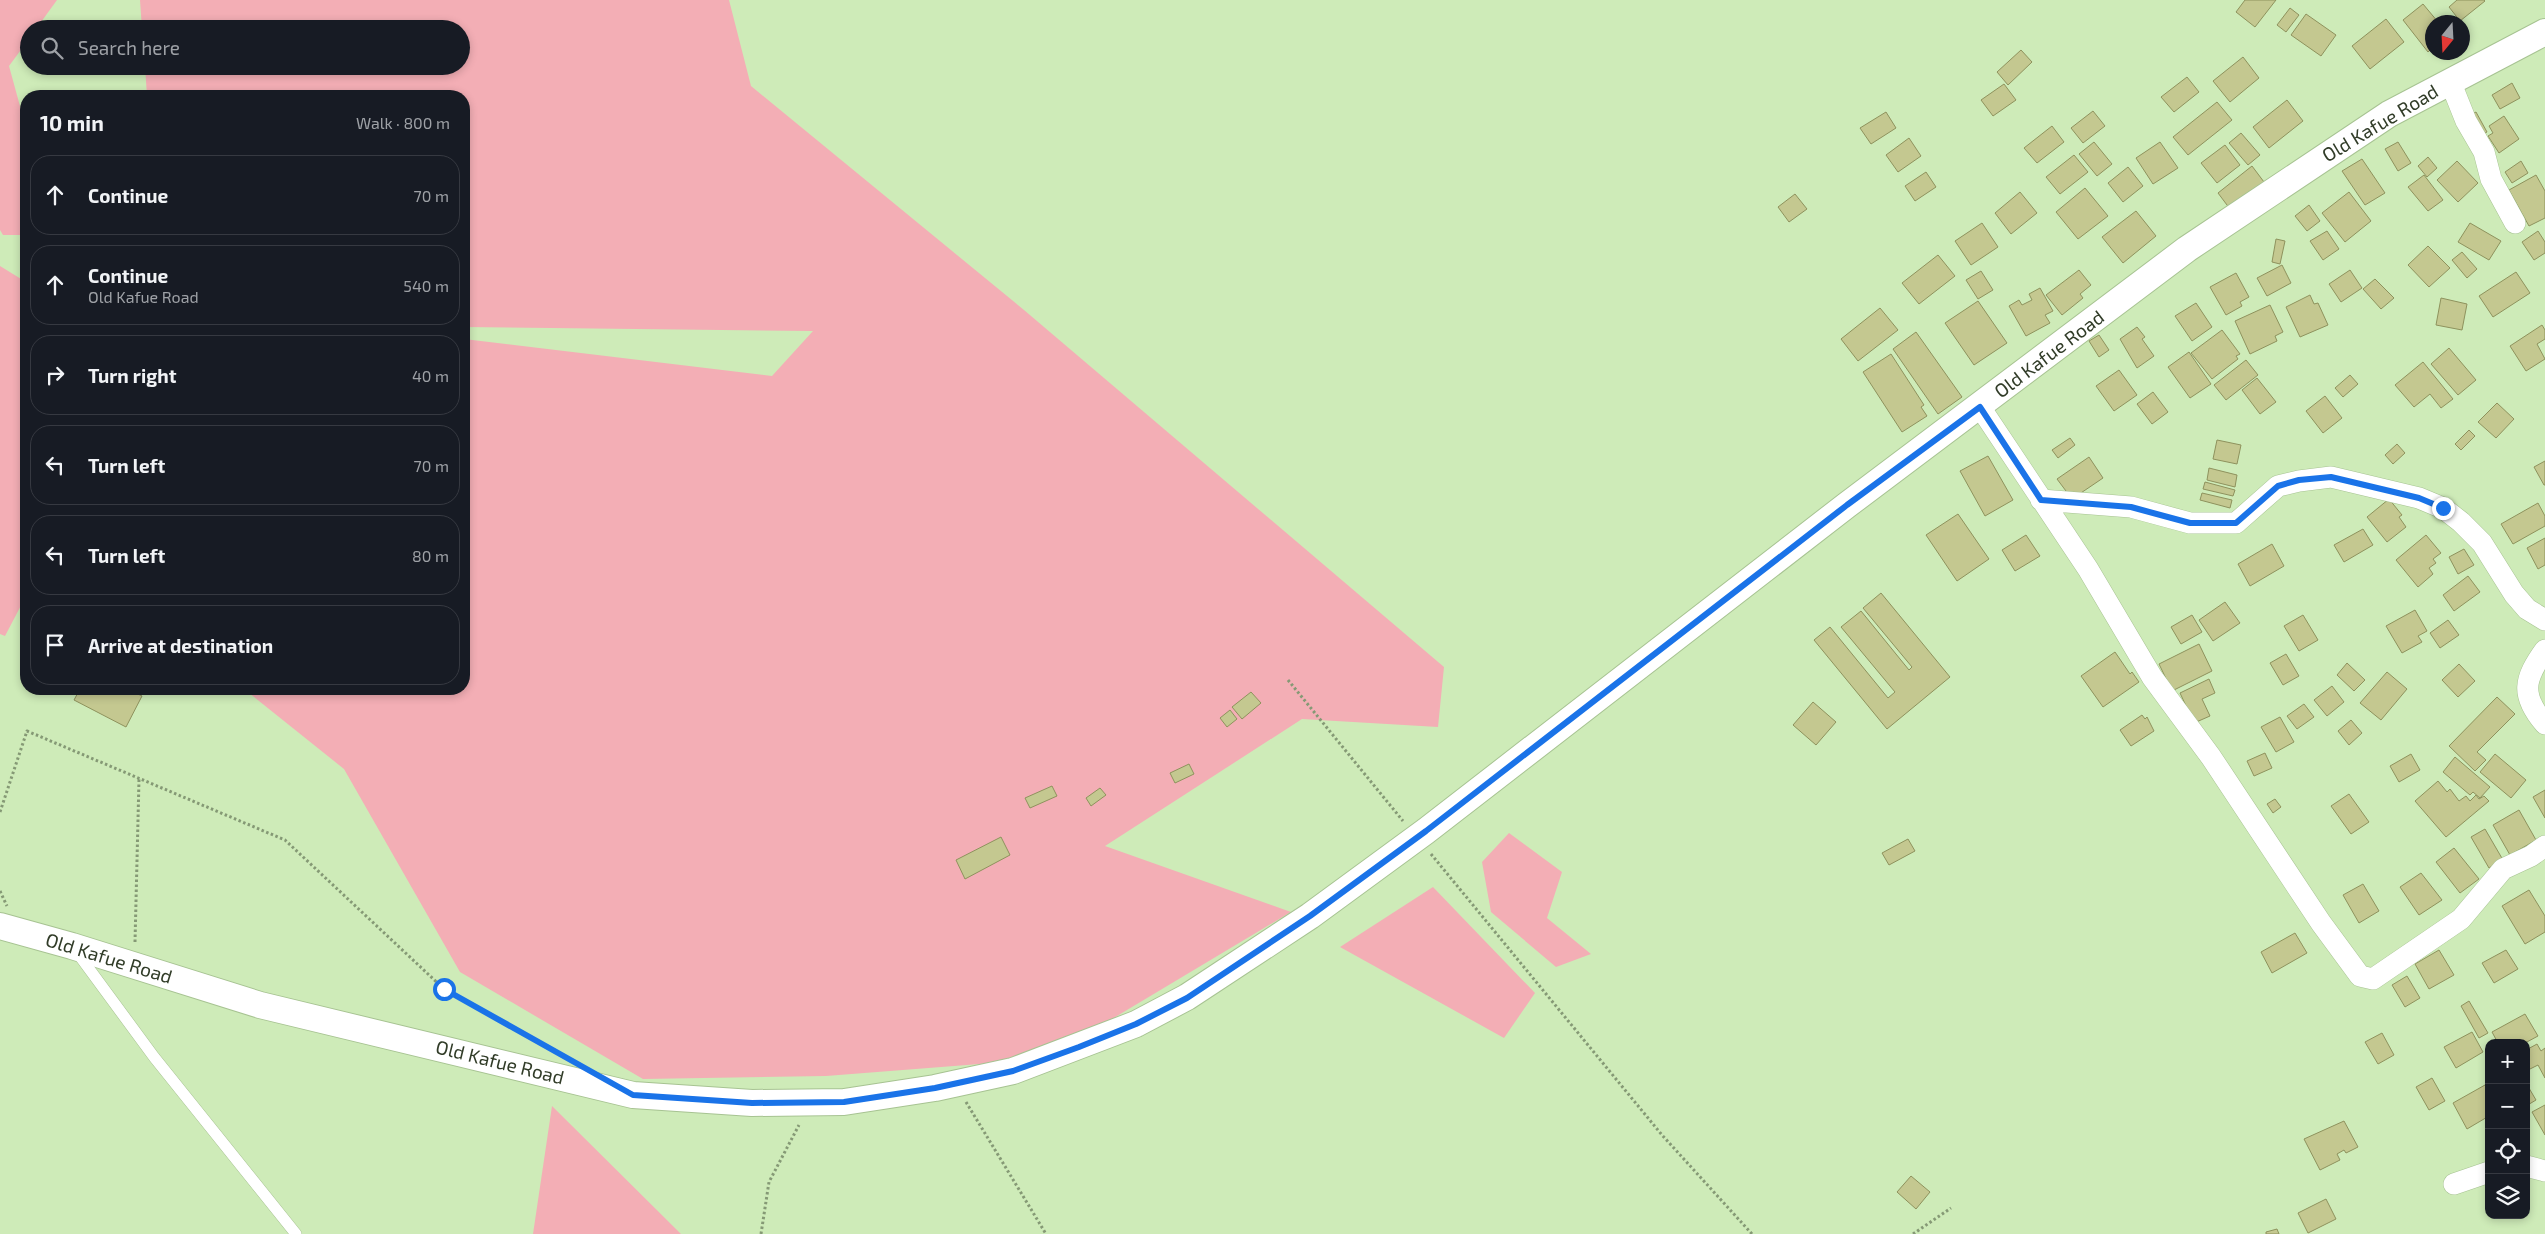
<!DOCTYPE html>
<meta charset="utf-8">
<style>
body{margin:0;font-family:"Exo 2",sans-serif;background:#242831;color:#f1f3f6}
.controls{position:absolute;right:15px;bottom:15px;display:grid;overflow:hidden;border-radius:10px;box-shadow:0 2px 8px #0003}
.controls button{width:45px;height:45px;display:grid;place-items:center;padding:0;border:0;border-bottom:1px solid #363941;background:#171b24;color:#f1f3f6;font:25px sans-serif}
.compass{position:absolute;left:2425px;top:15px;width:45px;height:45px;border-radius:50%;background:#171b24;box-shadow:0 2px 8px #0003;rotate:198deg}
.stop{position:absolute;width:15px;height:15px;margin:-11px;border:4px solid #1a73e8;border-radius:50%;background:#fff}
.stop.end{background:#1a73e8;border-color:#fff;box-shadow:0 1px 5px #0008}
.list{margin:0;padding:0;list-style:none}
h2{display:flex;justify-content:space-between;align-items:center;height:65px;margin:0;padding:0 20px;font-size:21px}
h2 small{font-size:16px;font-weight:400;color:#9ea1a6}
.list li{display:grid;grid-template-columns:32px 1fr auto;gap:15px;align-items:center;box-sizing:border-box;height:80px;margin:0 10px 10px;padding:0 10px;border:1px solid #363941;border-radius:20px}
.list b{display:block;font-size:19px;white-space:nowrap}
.list p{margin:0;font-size:16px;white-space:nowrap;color:#9ea1a6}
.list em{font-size:16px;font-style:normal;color:#9ea1a6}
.icon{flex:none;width:28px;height:28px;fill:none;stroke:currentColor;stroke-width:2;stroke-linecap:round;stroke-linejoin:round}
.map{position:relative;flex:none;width:2545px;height:1234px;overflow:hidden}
.search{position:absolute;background:#171b24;box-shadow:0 2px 8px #0003;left:20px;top:20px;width:450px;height:55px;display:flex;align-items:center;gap:12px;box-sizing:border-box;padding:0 18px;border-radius:28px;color:#9ea1a6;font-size:19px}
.panel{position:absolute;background:#171b24;box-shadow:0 2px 8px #0003;left:20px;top:90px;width:450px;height:605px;border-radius:20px}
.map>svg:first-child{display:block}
</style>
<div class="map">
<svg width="2545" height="1234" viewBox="0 0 2545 1234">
<rect width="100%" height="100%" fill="#ceebb8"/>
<!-- green -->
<path fill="#f3aeb5" d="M0,0H57L36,29H29V39L9,66L26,128V235H3L0,230Z
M140,0H729L751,86L1024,310L1444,667L1438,727L1302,719L1105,846L1291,912L1045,1059L826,1076L643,1079L460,972L344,769L244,689H464V339L772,376L813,331L464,327V96H147L145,66H461V29H142Z
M0,266L26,282V596L5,636L0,634Z
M1509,833L1562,872L1547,918L1591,954L1556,967L1491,912L1482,862Z
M1433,887L1535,993L1504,1038L1340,947Z
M552,1106L681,1234H533Z"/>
<!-- building -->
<path fill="#c4c890" stroke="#8e925d" d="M2245,0H2276L2255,27L2236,12Z
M2457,0H2484L2485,1L2460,21L2449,7Z
M2423,4L2438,22H2432V48L2428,52L2403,20Z
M2290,8L2299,15L2286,32L2277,25Z
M2306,14L2336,35L2321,56L2291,35Z
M2386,19L2404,42L2370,69L2352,46Z
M2021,50L2032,62L2008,85L1997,72Z
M2243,57L2259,78L2230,102L2213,81Z
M2187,77L2199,92L2174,112L2161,97Z
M2512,83L2520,98L2500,109L2492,95Z
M2004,84L2016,100L1993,116L1981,100Z
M2287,100L2303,121L2269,148L2253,127Z
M2217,102L2232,120L2188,155L2173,137Z
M2093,111L2105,126L2083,143L2071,128Z
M1886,112L1896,128L1871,144L1860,128Z
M2476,112L2487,132L2477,137L2466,117Z
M2504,116L2519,139L2499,153L2488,136L2493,133L2489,126Z
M2052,126L2064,142L2037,163L2024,148Z
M2241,133L2260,155L2248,165L2229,143Z
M1909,138L1921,156L1898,172L1886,155Z
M2094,142L2112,164L2097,176L2079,154Z
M2160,142L2178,168L2153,184L2136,158Z
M2398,142L2411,163L2398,171L2385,149Z
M2225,145L2240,165L2217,183L2201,163Z
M2074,155L2088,172L2060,194L2046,177Z
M2428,157L2437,168L2427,177L2418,166Z
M2362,159L2385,193L2365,205L2342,171Z
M2457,161L2478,183L2458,202L2437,180Z
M2521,161L2528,173L2512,183L2505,172Z
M2252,166L2264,182L2230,209L2218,193Z
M2128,167L2143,186L2123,202L2108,183Z
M1926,172L1936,187L1915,201L1905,186Z
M2424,175L2443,200L2428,211L2408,187Z
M2536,175L2545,191V218L2529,226L2509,190Z
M2085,188L2108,216L2078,239L2056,212Z
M2020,192L2037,213L2011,234L1995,213Z
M2349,192L2371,221L2345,242L2322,213Z
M1795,194L1807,209L1789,222L1778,207Z
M2309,205L2320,221L2307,231L2295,216Z
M2136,211L2156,236L2123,263L2102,237Z
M1982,223L1998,247L1971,265L1955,241Z
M2470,223L2501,241L2489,260L2458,242Z
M2327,231L2339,249L2323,260L2310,241Z
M2538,231L2545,242V253L2534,260L2522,242Z
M2276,239L2285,241L2280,264L2272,262Z
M2428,246L2450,268L2429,287L2408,265Z
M2462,252L2477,269L2467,278L2452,260Z
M1938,255L1955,276L1919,304L1902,283Z
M2282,265L2291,283L2267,296L2257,278Z
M2079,270L2091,285L2080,294L2083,298L2062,315L2046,295Z
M2350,270L2362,288L2341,302L2329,284Z
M1981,271L1993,290L1978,299L1966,280Z
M2516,272L2530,293L2493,317L2479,296Z
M2236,273L2249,297L2240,302L2242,306L2226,315L2210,287Z
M2375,279L2394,298L2381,309L2363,289Z
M2040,288L2053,311L2045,315L2050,323L2026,336L2009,306L2019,300L2022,305L2032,300L2029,294Z
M2310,295L2314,304L2318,303L2328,325L2300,337L2286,307Z
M2441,298L2467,304L2462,330L2436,325Z
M1978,301L2007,343L1974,365L1945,323Z
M2196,303L2212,327L2192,341L2175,316Z
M2270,305L2283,332L2275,336L2277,341L2250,354L2235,321Z
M1880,308L1898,330L1858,361L1841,339Z
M2542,325L2545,330V339L2537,344L2545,359L2526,371L2510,346Z
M2137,327L2145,337L2142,339L2154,356L2137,368L2120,339Z
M2222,330L2240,354L2236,356L2238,359L2212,379L2191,353Z
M1916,332L1962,397L1938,414L1893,349Z
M2099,335L2109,350L2099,357L2089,341Z
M2449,348L2476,380L2458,395L2431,364Z
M2189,352L2211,384L2190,398L2168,367Z
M1891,354L1924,405L1921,407L1927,416L1902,432L1863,372Z
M2246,360L2258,375L2226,400L2214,385Z
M2423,362L2453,399L2441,408L2430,394L2414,407L2395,385Z
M2119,370L2137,395L2114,411L2096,386Z
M2350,375L2358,384L2343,397L2335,388Z
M2257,378L2276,402L2260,414L2242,390Z
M2153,392L2168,412L2152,424L2137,404Z
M2325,396L2342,418L2323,433L2306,411Z
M2497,403L2514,419L2496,438L2478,422Z
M2469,430L2475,436L2461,450L2455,444Z
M2070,438L2075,445L2058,458L2052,450Z
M2217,440L2241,445L2237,464L2213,459Z
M2397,444L2405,453L2393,464L2385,455Z
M1988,456L2013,500L1985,516L1960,471Z
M2089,457L2103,478L2072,499L2057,479Z
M2545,461V485H2544L2534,467Z
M2209,468L2237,475L2235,487L2207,480Z
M2205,482L2235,490L2233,496L2203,489Z
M2202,493L2232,500L2230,508L2200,500Z
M2389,499L2402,515L2399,517L2406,527L2387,542L2367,517Z
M2538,503L2545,516V526L2513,544L2501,524Z
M1958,514L1989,559L1957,581L1926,535Z
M2363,529L2373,545L2344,562L2334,545Z
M2026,535L2040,556L2015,571L2002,550Z
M2426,535L2441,553L2433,559L2436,563L2429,568L2433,574L2418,587L2396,560Z
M2545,538V565L2538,569L2527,548Z
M2272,544L2284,566L2250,586L2238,564Z
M2464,549L2474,565L2458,574L2449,557Z
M2468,576L2480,592L2454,611L2443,595Z
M1881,593L1950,677L1887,729L1814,640L1830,627L1888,698L1895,692L1841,627L1861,611L1909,670L1912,667L1863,608Z
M2225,602L2240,623L2213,641L2199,620Z
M2415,610L2427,631L2418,636L2422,642L2402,653L2386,626Z
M2192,615L2202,632L2181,644L2171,627Z
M2303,615L2318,640L2299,651L2284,626Z
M2448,620L2459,635L2440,648L2430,633Z
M2199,644L2212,671L2172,691L2159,664Z
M2115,652L2130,674L2132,672L2139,682L2103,707L2081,676Z
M2286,654L2299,676L2283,685L2270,663Z
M2347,663L2365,680L2354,691L2337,675Z
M2459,664L2475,681L2458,697L2442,680Z
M2387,672L2407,689L2381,720L2360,703Z
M2209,679L2215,693L2202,699L2210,716L2194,723L2180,693Z
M2332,686L2344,702L2327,716L2314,700Z
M80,689H128L142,696L126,727L74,700Z
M1251,692L1261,703L1242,719L1232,707Z
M2497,697L2515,714L2477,752L2486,760L2475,771L2449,746Z
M1813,702L1836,722L1816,745L1793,725Z
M2304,704L2314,717L2297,729L2287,716Z
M1230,710L1237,719L1227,727L1220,718Z
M2142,715L2145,719L2147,717L2154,731L2131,746L2120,730Z
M2280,717L2294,742L2276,752L2261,727Z
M2351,720L2362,733L2349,745L2338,731Z
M2265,753L2272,768L2254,776L2247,761Z
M2411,754L2420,770L2399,782L2390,766Z
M2495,754L2526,780L2511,798L2480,772Z
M2455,757L2490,787L2480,798L2473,792L2470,795L2443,772Z
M1189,764L1194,774L1175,783L1170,773Z
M2438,781L2447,792L2450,789L2459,801L2466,796L2470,801L2476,795L2479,799L2484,796L2489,801L2446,837L2415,801Z
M1052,786L1057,796L1030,808L1025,798Z
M1100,788L1106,795L1091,806L1086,798Z
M2545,790V818L2533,797Z
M2349,794L2369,822L2351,834L2331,806Z
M2275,799L2281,807L2273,813L2267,804Z
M2519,810L2536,840L2510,855L2493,825Z
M2485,829L2503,860L2489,868L2471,837Z
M1001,837L1010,855L965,879L956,860Z
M1908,839L1915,851L1889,865L1882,853Z
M2454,848L2479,879L2460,893L2436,862Z
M2421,873L2442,900L2419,915L2400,887Z
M2363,884L2379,911L2359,923L2343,895Z
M2529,890L2545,916V932L2525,944L2502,906Z
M2295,933L2307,953L2272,973L2261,952Z
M2439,950L2454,975L2429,989L2415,964Z
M2506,950L2518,969L2494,983L2482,963Z
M2407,976L2420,998L2405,1007L2392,985Z
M2469,1001L2488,1033L2479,1038L2461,1006Z
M2525,1014L2538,1036L2525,1043H2498L2492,1032Z
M2472,1032L2483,1052L2456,1068L2444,1047Z
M2382,1033L2394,1055L2378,1064L2365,1042Z
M2537,1044L2541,1051L2545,1048V1078L2538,1065L2526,1071V1050Z
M2432,1078L2445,1101L2429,1110L2416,1087Z
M2526,1083L2536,1100L2526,1106Z
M2485,1085L2489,1092V1116L2467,1129L2453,1103Z
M2545,1105V1135L2532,1112Z
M2344,1121L2358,1147L2346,1153L2344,1150L2337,1154L2340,1160L2320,1170L2304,1139Z
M1911,1176L1930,1192L1916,1209L1897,1192Z
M2326,1199L2336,1219L2308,1233L2298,1213Z
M2277,1229L2279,1234H2266V1232Z"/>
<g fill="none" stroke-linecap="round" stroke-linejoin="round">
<!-- service casing -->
<g stroke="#a7c392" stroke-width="12">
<path id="service" d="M76,951L154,1057L296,1234"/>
</g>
<!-- minor casing -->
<g stroke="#a7c392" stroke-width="22">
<path id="minor" d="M2450,81L2466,121L2484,152L2491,179L2515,223
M1980,407L2088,569L2152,677L2211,757L2321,923L2360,976L2373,979L2461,919L2503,869L2531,856L2545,846
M2041,500L2131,507L2190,523H2236L2278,486L2299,481L2331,477L2419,498L2443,508L2461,522L2482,543L2514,594L2527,609L2545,620
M2545,650C2524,679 2520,695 2545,724
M2526,1166L2545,1171
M2454,1184L2489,1172"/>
</g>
<!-- tertiary casing -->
<g stroke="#a7c392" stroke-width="28">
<path id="tertiary" d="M0,926L72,946L260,1005L633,1095L752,1103L844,1102L935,1088L1013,1071L1136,1024L1187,997L1310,916L1426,831L1847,505L2187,249L2389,114L2545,32"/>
</g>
<!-- path -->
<path stroke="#859975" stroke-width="3" stroke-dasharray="2.5 2.5" stroke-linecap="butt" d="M1288,680L1403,821
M0,812L27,731L285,840L444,989L556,1052
M1431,854L1662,1135L1752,1234
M0,891L7,906
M135,942L139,779
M966,1102L1046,1234
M761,1234L769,1182L799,1125
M1913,1234L1951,1208"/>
<!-- service -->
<use href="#service" stroke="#fff" stroke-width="11"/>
<!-- minor -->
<use href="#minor" stroke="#fff" stroke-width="21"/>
<!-- tertiary -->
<use href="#tertiary" stroke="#fff" stroke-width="26"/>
</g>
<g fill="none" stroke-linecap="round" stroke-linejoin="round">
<!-- route -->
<path stroke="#1a73e8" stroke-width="6" d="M444,989L633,1095L752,1103L844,1102L935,1088L1013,1071L1079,1047L1136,1024L1187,998L1310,916L1426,831L1847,505L1980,407L2041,500L2131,507L2190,523H2236L2278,486L2299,480L2331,477L2419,498L2443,508"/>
</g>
<g text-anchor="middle" stroke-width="4" stroke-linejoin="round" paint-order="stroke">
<!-- street labels -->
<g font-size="19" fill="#313c28" stroke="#fff">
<text transform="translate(2380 123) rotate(-31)" y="7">Old Kafue Road</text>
<text transform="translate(2049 354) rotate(-37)" y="7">Old Kafue Road</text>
<text transform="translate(109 958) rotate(17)" y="7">Old Kafue Road</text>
<text transform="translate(500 1062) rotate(14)" y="7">Old Kafue Road</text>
</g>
</g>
</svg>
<div class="controls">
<button>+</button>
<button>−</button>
<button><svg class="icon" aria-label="locate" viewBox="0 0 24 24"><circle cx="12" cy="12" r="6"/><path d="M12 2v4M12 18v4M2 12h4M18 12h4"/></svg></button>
<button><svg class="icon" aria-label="layers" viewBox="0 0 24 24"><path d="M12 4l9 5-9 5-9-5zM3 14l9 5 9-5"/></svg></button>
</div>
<svg class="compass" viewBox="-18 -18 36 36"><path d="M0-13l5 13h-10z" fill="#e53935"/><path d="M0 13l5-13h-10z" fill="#9ea1a6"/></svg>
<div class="stop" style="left:444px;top:989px"></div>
<div class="stop end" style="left:2443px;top:508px"></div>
<div class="search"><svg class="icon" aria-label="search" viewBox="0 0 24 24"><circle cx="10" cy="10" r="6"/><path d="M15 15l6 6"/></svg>Search here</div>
<section class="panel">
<h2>10 min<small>Walk · 800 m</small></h2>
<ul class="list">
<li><svg class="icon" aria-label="ahead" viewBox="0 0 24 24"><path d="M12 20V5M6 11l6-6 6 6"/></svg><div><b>Continue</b></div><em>70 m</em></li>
<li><svg class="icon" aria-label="ahead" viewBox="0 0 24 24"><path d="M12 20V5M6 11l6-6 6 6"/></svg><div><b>Continue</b><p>Old Kafue Road</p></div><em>540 m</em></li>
<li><svg class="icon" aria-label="right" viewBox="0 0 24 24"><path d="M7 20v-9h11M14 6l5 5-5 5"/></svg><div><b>Turn right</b></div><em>40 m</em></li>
<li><svg class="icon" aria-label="left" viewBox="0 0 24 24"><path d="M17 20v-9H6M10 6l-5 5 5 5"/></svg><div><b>Turn left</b></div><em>70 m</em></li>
<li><svg class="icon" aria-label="left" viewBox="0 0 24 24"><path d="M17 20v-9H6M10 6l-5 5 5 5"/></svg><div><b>Turn left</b></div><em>80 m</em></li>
<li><svg class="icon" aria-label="arrive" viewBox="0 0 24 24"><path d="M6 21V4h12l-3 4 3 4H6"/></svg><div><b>Arrive at destination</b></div></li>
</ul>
</section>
</div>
